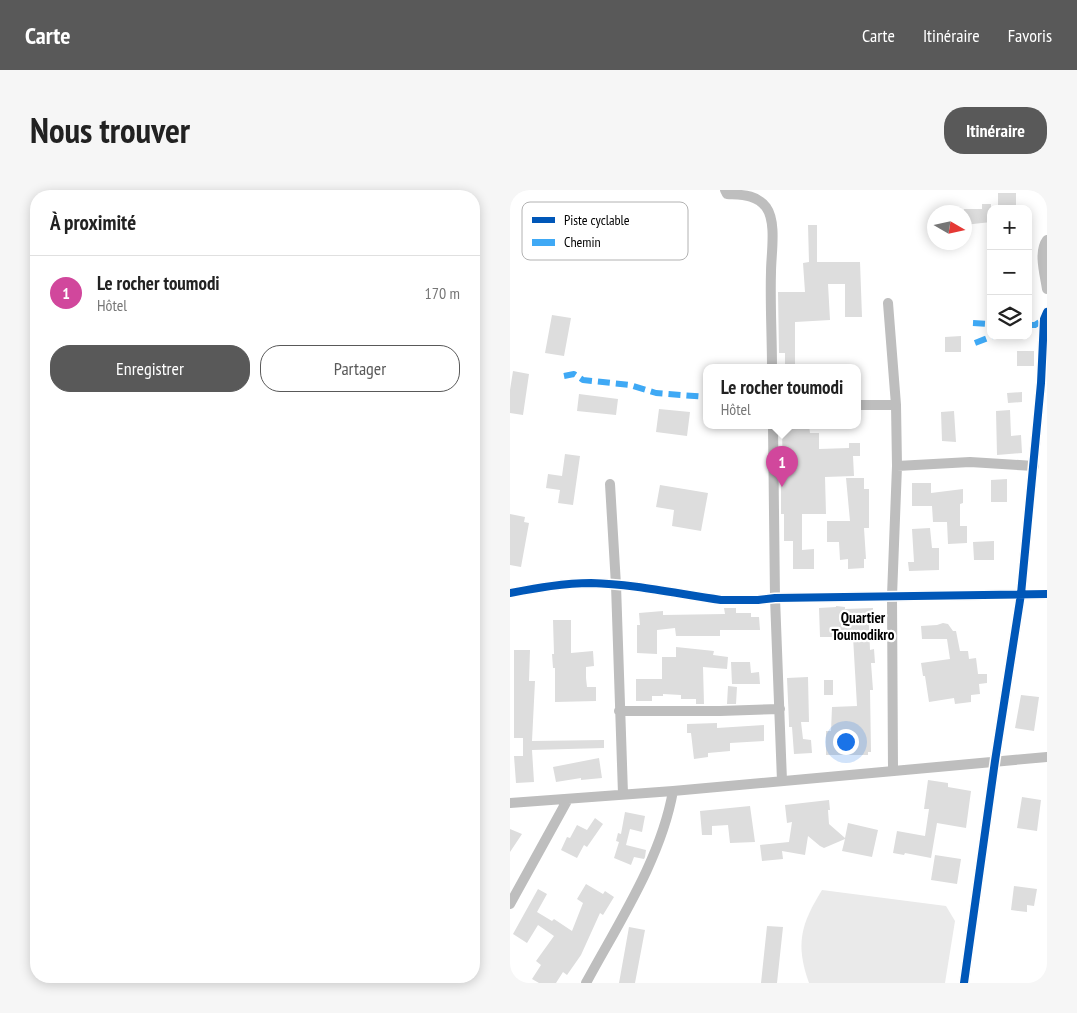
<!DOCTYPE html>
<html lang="fr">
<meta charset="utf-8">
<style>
body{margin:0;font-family:"PT Sans Narrow",sans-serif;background:#f6f6f6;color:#222}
.controls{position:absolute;right:15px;top:15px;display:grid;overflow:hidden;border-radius:10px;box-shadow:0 2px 12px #0003}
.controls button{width:45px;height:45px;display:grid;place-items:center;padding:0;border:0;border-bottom:1px solid #e0e0e0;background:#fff;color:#222;font:25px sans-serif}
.compass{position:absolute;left:417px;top:15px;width:45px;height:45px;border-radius:50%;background:#fff;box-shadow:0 2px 12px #0003;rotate:99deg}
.you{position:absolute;left:335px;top:551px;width:18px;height:18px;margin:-12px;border:4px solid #fff;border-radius:50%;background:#1a73e8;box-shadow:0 0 0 8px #1a73e833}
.badge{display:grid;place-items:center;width:32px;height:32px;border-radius:50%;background:#595959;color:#fff;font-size:16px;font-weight:700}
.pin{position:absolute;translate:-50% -41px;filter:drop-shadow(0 1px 2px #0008)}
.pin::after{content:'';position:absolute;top:26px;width:18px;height:15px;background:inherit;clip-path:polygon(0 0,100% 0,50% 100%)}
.popup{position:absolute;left:193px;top:174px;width:158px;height:65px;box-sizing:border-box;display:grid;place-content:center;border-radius:10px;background:#fff;filter:drop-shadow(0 1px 4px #0005);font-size:16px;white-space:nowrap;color:#767676}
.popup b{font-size:19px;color:#222}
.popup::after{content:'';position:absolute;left:50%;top:100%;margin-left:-10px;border:10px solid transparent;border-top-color:#fff}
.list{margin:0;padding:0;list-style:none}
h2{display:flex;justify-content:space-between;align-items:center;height:65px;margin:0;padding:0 20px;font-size:21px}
h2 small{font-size:16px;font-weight:400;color:#767676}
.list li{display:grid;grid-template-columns:32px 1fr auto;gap:15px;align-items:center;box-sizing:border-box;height:75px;padding:0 20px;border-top:1px solid #e0e0e0}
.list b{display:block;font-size:19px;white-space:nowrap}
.list p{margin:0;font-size:16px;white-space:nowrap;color:#767676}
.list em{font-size:16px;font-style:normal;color:#767676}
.actions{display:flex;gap:10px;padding:15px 20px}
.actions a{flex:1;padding:11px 0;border:1px solid #595959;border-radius:20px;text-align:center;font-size:18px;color:#595959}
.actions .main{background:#595959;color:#fff}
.icon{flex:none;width:28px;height:28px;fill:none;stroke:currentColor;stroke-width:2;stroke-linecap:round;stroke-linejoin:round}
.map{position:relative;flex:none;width:537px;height:793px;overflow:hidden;border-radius:20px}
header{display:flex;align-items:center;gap:30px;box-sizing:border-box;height:70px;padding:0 25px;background:#595959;color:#fff}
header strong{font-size:24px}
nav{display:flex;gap:28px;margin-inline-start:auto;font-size:18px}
.intro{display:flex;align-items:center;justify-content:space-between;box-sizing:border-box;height:120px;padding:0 30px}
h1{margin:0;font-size:35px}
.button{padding:12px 22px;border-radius:20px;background:#595959;color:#fff;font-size:18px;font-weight:700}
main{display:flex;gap:30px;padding:0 30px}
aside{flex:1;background:#fff;border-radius:20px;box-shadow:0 2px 12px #0003}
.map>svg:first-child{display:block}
</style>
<header>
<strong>Carte</strong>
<nav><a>Carte</a><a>Itinéraire</a><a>Favoris</a></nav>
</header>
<div class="intro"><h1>Nous trouver</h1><a class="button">Itinéraire</a></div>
<main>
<aside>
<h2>À proximité<small></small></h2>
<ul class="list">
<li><span class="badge" style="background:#d1479c">1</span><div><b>Le rocher toumodi</b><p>Hôtel</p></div><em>170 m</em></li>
</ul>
<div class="actions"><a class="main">Enregistrer</a><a>Partager</a></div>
</aside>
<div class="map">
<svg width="537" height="793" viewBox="0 0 537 793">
<rect width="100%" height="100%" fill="#fff"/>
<!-- green -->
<path fill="#eaeaea" d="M312,700L436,716L445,731L435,793H299C285,754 291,734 312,700Z"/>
<!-- building -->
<path fill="#ddd" d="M488,3H506V15H500V19H488Z
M472,14H481V32L454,35V19H472Z
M298,35H307V72H350L352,127H335V94H318L320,130L285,132V178H275V163H269L268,102H295L293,73L299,72Z
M42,125L61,128L54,166L35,163Z
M451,146V162H435V147Z
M507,161H524V176H507Z
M3,181L19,184L13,225L0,223V200Z
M512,202V212L498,213L497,203Z
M69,204L108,209L106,225L67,221Z
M149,219L180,222L177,246L146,242Z
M500,220L501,246L511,245L512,263L487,265L486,221Z
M444,221L446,252L432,251L431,222Z
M299,236L300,243H309V259L339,258V253H350V266H343L344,286L315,287L316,324H292V360L304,359V379H283V351H274V324H271V291H273L272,237Z
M55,264L70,266L63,315L48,313L50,300L36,298L38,284L52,286Z
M336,288H354V299H359V338H354L356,369H354V378L338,379V369L330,370L329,352H317V331H340Z
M497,289V312H481V290Z
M402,293H421V303L453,299V313L450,314V336H457V353L438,354L437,332H423L422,316H402Z
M150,295L198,303L191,341L162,336L164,320L146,317Z
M0,324L15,327L14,332L19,333L11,377L0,375Z
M420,338L422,358H429V380L399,381L398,372H404L402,339Z
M484,351V370H464L463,352Z
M326,416L335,417V419L363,418V435H359L360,460L364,459L365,473H361L363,500H360L361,562H358V565H316V541H321L322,517L347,516L343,447H310L309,418L326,417Z
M214,418H226V423H241V427H249L250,440H210V446H166L165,438L147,440V464L127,463V435H130L129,423L153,421V425L215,424Z
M43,430H61V463L83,461L84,476L76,477V488L77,497H86V511L45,512V478H43L42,464H44Z
M433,433L438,434L443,441H446L450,461H458L459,469L466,468L468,484H477V493L469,494L470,504L461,505V512L445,514L444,508L419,512L415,486H413L411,473L440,469L437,449H412L411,436L427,435Z
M166,457L204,461L203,465L218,467L217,479L193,477L194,514H186V509H171V505L153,504V506H142V511H126V489H152V467H166Z
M4,460H20L19,491H25L22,551L94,550V558L22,560L24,592L6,593L4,566H13V548H4Z
M221,472H240L241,483L249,482L250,494H222Z
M298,487L299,532H291L293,549L301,550L302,563L284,564L282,537H279V533L277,488Z
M314,490H323V505H314Z
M218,496L227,497L226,514H217Z
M511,505L529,507L524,541L505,538Z
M207,533V538L254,535V551L220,553V561L198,563V567L184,569L181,543H177V534Z
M89,568L92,588L71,590V588L46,592L43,577Z
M418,590L438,593V597L461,601L456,638L427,633L421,668L395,663L394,665L383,663L387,641L415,646L419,619H414Z
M512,607L531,610L527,641L507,638Z
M319,610L320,620H318L319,634L335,648L338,633L368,640L362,667L332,661L335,649L314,658L310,656L298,646L295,665L272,661L273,669L252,671L250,655L279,652L282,632L277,633L275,615Z
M240,616L245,652L220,653L218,635L202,636V645H192L190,621Z
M115,622L135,626L132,642L120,639L116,655L136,660L135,667L134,669L124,667L121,675L104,668L109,652L106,651L108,643L111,644Z
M85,628L93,634L77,657L74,655L67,668L51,660L57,647L60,648L67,635L77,640Z
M0,639L12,644L0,662Z
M425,665L451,669L447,694L421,690Z
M76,694L93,704L95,701L104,707L93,725L90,723L71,765L57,785L53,782L46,793H29L22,789L31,775L26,771L44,746L28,735L17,753L3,744L28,699L37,704L27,722L42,731L44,729L62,741L73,713L67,709Z
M504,696L527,699L524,716L517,715V722L501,720Z
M257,736L273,737L267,793H251Z
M119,737L135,740L125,793H109Z"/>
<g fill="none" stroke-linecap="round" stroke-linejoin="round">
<!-- minor -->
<path stroke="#bebebe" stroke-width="10" d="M215,0L217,4C231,5 246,4 256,17C267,32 261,64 261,82C260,114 262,146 262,178
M537,50C528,62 535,85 537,99
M378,113L386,215L387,276L382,406L383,580
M347,215H386
M263,236L265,408L272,591
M387,276L460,272L524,276
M100,294L106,395L113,604
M0,403C27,398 54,393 81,393C124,394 168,404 211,410H248L265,408L537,404
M109,521H210L270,519
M0,613L163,601L537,567
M0,714L58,609
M76,793C109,732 151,669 163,601
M454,793L485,571L511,404L531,193L534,129L537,122"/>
<!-- quiet -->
<path stroke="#3fa9f5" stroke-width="6" stroke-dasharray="12 6" stroke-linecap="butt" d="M463,133L481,134
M518,135H525L534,129
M465,153L483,146
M54,186L64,184L73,190L120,195L146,203L197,207"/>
<!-- cycleway casing -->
<g stroke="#fff" stroke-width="11">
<path id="cycleway" d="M0,403C27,398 54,393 81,393C124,394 168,404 211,410H248L265,408L537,404
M454,793L485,571L511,404L531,193L534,129L537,122"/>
</g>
<!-- cycleway -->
<use href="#cycleway" stroke="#0057b8" stroke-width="8"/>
</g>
<g text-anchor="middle" stroke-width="4.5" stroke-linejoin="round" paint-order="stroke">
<!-- neighbourhood labels -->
<g font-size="15" font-weight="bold" fill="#000" stroke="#fff">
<text x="353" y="433">Quartier<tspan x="353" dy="17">Toumodikro</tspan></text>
</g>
</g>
<!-- legend -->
<rect x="12" y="12" width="166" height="58" rx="8" fill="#fff" stroke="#b2b2b2" stroke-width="1"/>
<rect x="22" y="27" width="23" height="6" fill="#0057b8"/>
<rect x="22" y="49" width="23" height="7" fill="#3fa9f5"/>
<g font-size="14" fill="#000">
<text x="54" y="35">Piste cyclable</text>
<text x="54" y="57">Chemin</text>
</g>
</svg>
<div class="controls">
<button>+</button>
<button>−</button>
<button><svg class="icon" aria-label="layers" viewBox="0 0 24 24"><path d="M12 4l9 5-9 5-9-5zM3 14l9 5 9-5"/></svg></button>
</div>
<svg class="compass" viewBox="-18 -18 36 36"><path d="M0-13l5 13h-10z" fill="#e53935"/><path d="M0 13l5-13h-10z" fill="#767676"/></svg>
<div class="you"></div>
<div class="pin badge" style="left:272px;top:297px;background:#d1479c">1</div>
<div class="popup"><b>Le rocher toumodi</b>Hôtel</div>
</div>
</main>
